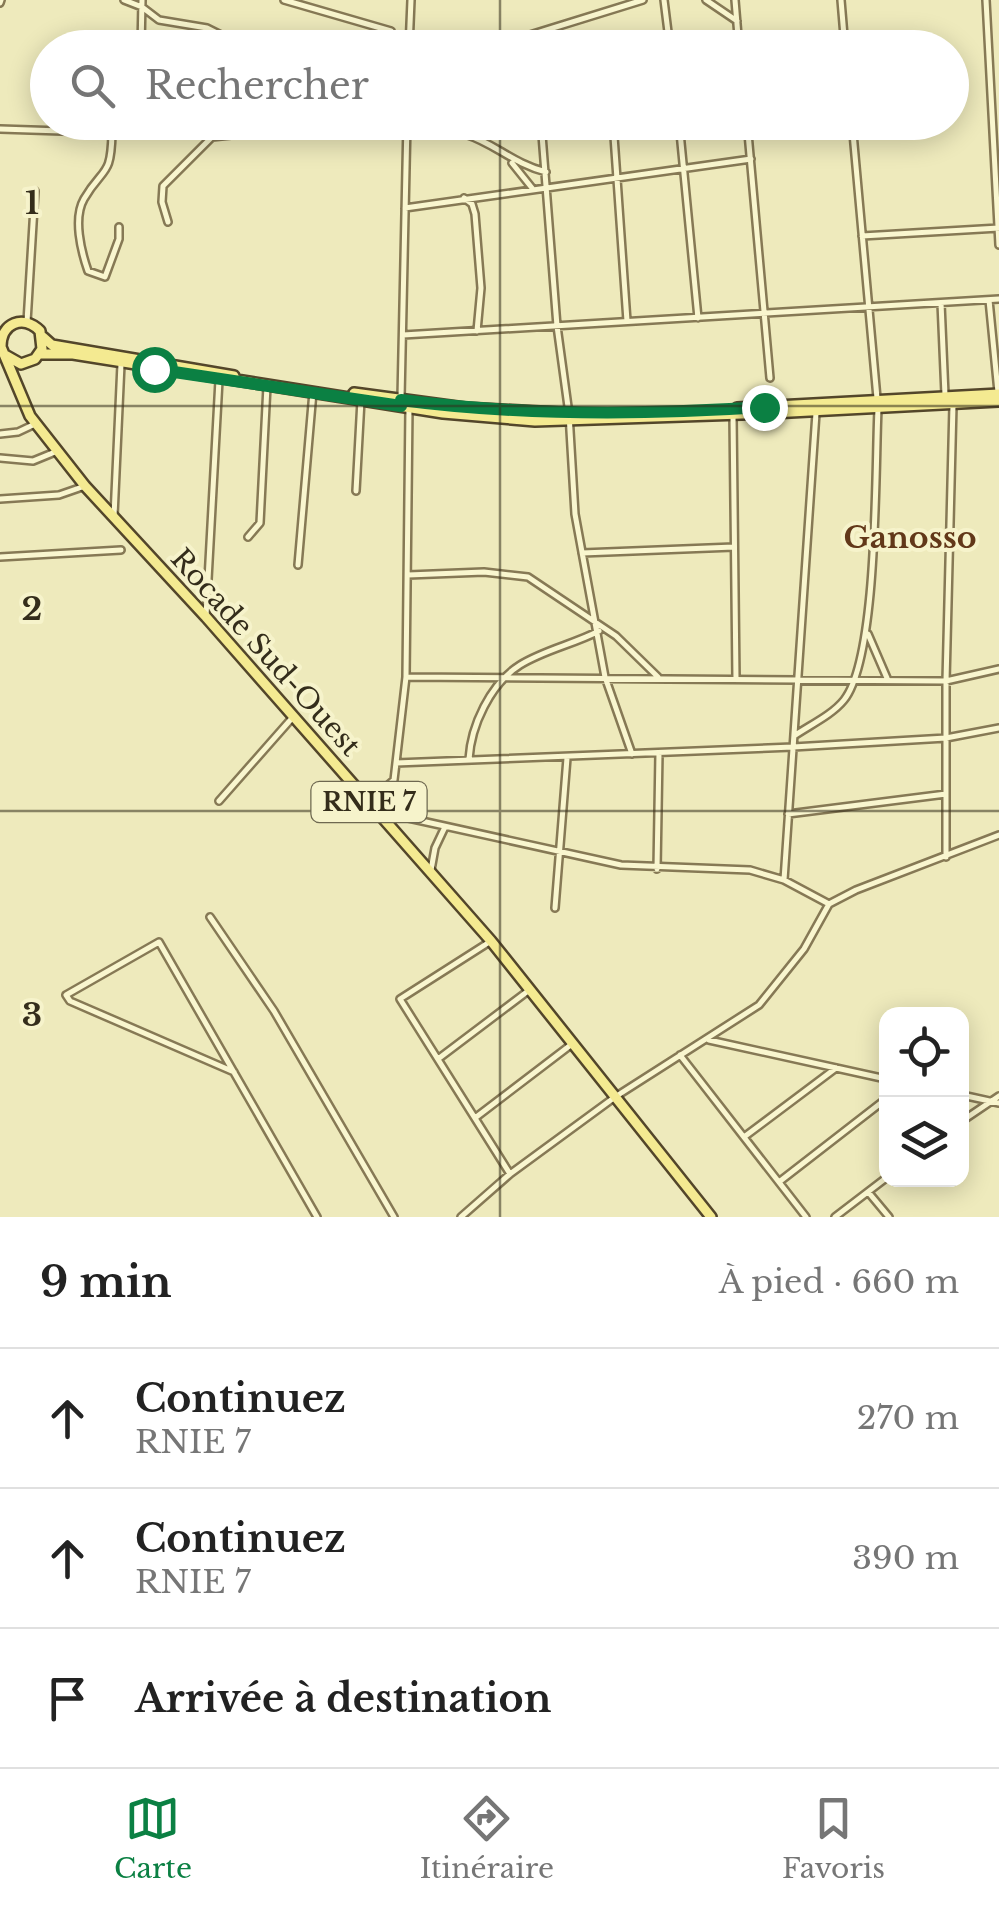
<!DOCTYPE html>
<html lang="fr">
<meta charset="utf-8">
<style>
body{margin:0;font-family:"Libre Baskerville",serif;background:#f6f6f6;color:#222}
.controls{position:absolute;right:30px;bottom:30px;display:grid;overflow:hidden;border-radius:20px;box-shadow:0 5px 25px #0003}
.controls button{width:90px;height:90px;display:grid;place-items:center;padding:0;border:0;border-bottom:2px solid #e0e0e0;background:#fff;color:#222;font:50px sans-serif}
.stop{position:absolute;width:30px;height:30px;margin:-22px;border:8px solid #0b8043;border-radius:50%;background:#fff}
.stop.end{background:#0b8043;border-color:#fff;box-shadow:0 2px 10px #0008}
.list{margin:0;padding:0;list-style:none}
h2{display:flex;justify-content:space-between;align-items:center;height:130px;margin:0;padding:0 40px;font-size:42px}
h2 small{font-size:32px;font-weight:400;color:#767676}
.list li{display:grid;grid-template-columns:65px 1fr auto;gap:30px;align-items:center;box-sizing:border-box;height:140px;padding:0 40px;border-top:2px solid #e0e0e0}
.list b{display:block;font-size:38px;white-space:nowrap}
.list p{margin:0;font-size:32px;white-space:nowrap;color:#767676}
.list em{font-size:32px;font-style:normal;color:#767676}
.icon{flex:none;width:55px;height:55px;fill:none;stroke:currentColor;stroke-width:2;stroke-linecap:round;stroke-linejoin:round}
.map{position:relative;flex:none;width:999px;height:1217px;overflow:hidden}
.search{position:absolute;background:#fff;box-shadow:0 5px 25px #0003;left:30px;right:30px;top:30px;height:110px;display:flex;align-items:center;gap:25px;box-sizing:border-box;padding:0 35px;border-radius:55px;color:#767676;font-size:38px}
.sheet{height:550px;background:#fff}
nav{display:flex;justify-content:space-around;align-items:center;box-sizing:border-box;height:140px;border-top:2px solid #e0e0e0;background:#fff;font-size:28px;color:#767676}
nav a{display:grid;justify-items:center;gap:5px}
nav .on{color:#0b8043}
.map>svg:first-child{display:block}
</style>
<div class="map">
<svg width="999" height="1217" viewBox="0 0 999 1217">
<rect width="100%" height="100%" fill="#eeeabc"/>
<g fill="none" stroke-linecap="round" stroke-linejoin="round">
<!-- minor casing -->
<g stroke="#867955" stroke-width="10">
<path id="minor" d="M124,0L142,7L159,20L207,28L247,48
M284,0L391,31
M664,0L670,48
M706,0L737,21
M735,0L739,48
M841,0L845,48
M986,0L999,245
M0,3L1,0
M141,48L142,0
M409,48L411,0
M488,48L643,0
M541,122L557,326L569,414L575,514L605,677L632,754
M613,122L627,321
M679,122L698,318
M747,122L770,378
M852,122L877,398
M0,129L123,133L131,130L135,122
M409,131C426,131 449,129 465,134C496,144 512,163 546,172
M112,133C111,179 103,166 84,199C73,218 81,251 88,271L105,277L119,239V227
M512,163L532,188
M464,198L472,204L475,214L481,288L477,331
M405,208L751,159
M168,222L162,202L163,186L212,137L272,131L295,122
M862,236L999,228
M989,300L998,392
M941,303L945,395
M27,322L35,191
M403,335L999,299
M401,398L407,122
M733,416L736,678
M0,434L18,432L35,424
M0,458L33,461L55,452
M356,491L361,400
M0,499L59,495L85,486
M114,516L121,364
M248,537L260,523L267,386
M582,553L734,547
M0,557L121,550
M298,565L313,392
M408,575L484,572L528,577L616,636L658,677
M206,616L219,380
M868,634L887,678
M406,677L946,681L999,669
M794,736C810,725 832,715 844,700C878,657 875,470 878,409
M469,759C471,726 490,684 520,665C544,650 574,644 599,631
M396,763L793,747L946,738L999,728
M219,801L293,717
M369,802L394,780L406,677L409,407
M381,812L621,865L750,870L784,880L829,904
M788,814L946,794
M946,857V681L953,405
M657,869L659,753
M431,870L435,848L444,829
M784,880L816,413
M555,908L567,758
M210,917L274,1011L394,1217
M491,941L400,999L510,1174
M709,1040L886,1079
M680,1055L806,1217
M438,1059L528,991
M234,1072L70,1001L66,995L159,942L317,1217
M962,1095L999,1103
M475,1118L572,1044
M962,1121L999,1096
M744,1137L836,1068
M779,1182L886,1099
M869,1193L889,1217
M461,1217L510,1174L615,1097L759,1005L804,949L829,904L856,890L999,835
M835,1217L886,1178"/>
</g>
<!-- primary casing -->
<g stroke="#53462a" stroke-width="14">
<path id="primary" d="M43,337L52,345L234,376
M40,354H73L443,413L535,421L772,413L999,401
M5,355L21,364L35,359L42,349L40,331C23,314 1,323 1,347L30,416L85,486L206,617L491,941L711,1217
M354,393L465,408L577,414
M737,408L999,394"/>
</g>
<!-- minor -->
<use href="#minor" stroke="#f9f6cf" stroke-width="5"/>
<!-- primary -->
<use href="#primary" stroke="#f4ea91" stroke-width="9"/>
</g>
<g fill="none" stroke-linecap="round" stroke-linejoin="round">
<!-- route -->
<path stroke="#0b8043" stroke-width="12" d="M154,369L401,406V400C522,416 643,415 764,407"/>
</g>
<!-- grid -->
<path fill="none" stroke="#342d1b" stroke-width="2.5" stroke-opacity="0.55" d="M500,0V48M500,122V1217M0,406H999M0,811H999"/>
<g text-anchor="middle" stroke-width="8" stroke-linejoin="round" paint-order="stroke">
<!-- shield labels -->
<rect fill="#f6f3cb" stroke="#6e6850" stroke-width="2.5" x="311.5" y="782" width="115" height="40" rx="8"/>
<g font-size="25" font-weight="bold" fill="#342d1b">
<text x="369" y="811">RNIE 7</text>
</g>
<!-- street labels -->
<g font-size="28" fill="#342d1b" stroke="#f6f3cb">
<text transform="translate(266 652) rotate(48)" y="10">Rocade Sud-Ouest</text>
</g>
<!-- neighbourhood labels -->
<g font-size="30" font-weight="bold" fill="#623819" stroke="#f6f3cb">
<text x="910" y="548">Ganosso</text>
</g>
</g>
<g font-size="32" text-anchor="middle" font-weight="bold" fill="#342d1b" stroke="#f6f3cb" stroke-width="8" stroke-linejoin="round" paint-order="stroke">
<text x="32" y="214">1</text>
<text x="32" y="620">2</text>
<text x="32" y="1026">3</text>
</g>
</svg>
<div class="controls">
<button><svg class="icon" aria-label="locate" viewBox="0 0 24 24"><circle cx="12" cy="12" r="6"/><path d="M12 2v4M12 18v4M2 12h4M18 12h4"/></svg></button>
<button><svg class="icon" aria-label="layers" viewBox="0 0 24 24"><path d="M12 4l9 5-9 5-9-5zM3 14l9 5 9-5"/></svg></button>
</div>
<div class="stop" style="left:154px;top:369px"></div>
<div class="stop end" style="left:764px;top:407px"></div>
<div class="search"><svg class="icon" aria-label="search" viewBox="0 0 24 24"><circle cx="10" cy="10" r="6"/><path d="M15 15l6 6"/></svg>Rechercher</div>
</div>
<section class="sheet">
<h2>9 min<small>À pied · 660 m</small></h2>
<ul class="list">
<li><svg class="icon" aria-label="ahead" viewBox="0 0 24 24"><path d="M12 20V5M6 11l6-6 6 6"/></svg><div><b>Continuez</b><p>RNIE 7</p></div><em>270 m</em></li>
<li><svg class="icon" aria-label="ahead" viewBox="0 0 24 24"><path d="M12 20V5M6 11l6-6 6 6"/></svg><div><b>Continuez</b><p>RNIE 7</p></div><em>390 m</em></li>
<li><svg class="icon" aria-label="arrive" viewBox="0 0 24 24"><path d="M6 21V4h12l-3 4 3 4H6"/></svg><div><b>Arrivée à destination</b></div></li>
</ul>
</section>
<nav>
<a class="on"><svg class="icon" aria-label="map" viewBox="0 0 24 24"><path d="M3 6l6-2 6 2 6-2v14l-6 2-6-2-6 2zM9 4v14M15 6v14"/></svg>Carte</a>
<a><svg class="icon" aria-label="directions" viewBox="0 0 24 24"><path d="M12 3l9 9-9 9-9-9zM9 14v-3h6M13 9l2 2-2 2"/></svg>Itinéraire</a>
<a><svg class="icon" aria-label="saved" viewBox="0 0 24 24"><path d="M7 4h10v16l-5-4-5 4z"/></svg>Favoris</a>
</nav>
